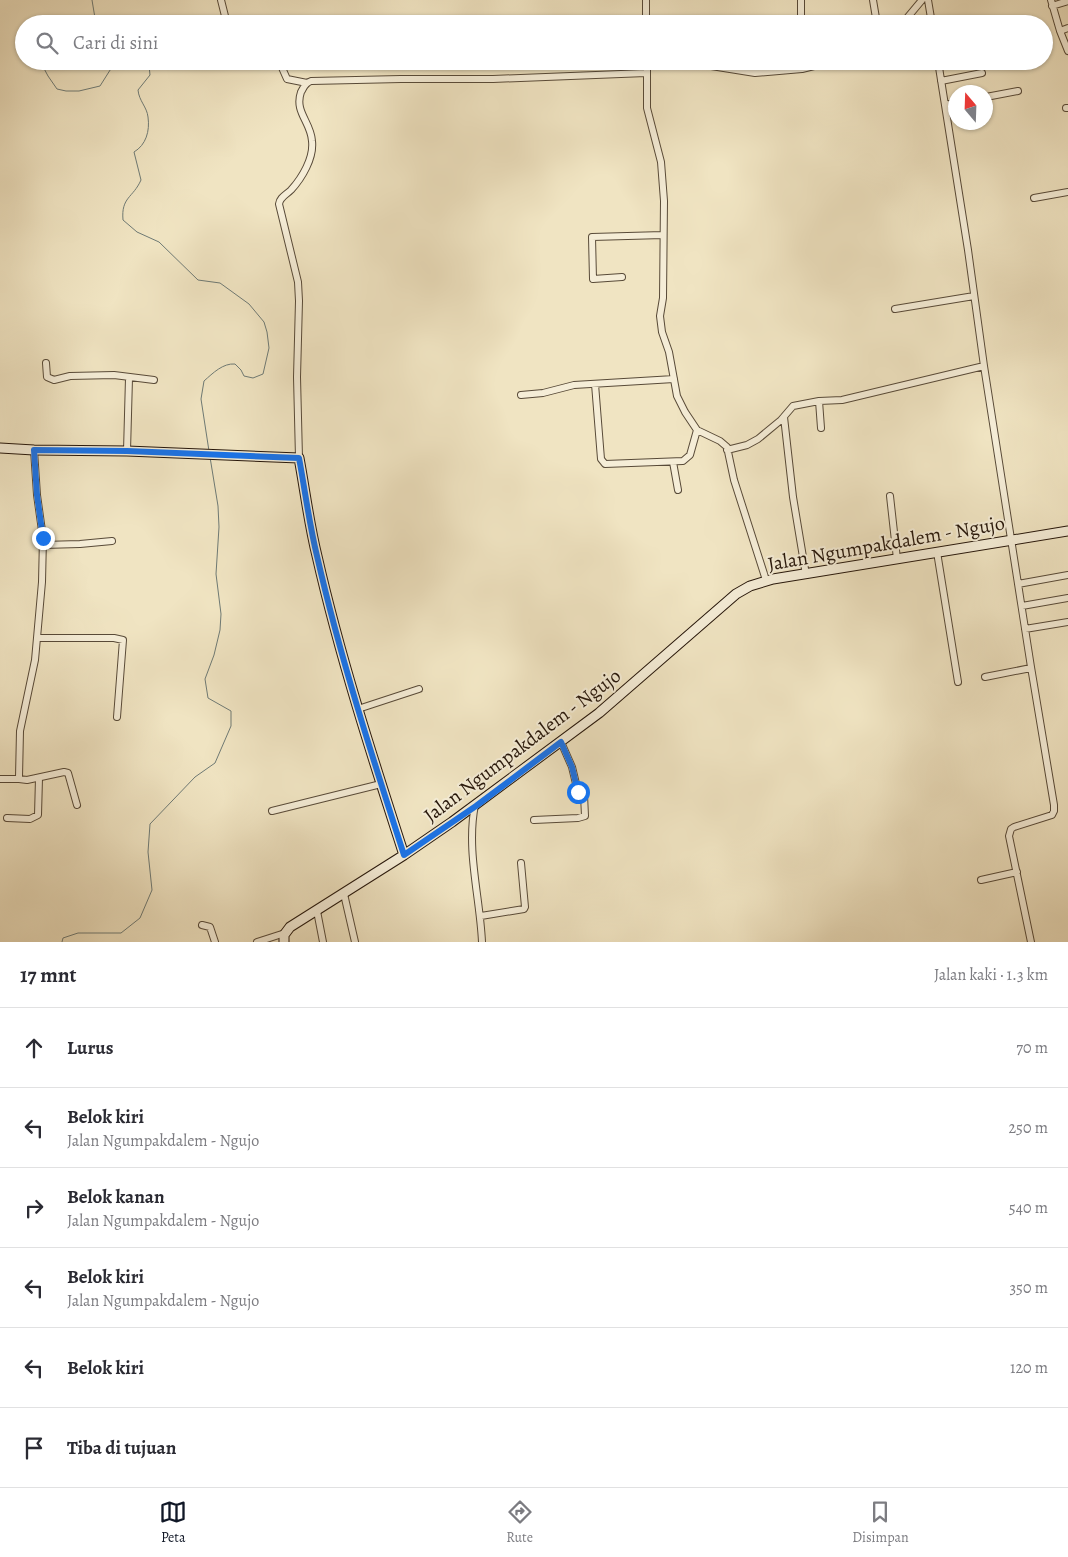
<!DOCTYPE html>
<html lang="id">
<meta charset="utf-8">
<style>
body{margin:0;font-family:Alegreya,serif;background:#f2f2f3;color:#2b2b33}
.compass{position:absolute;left:948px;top:85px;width:45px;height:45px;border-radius:50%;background:#fff;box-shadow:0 1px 4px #0004;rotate:341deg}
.stop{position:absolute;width:15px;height:15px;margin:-11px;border:4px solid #1a73e8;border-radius:50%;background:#fff}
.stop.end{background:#1a73e8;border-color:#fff;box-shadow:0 1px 5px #0008}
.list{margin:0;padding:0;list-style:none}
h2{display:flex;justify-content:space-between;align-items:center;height:65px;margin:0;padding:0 20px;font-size:21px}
h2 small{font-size:16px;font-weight:400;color:#7c7c81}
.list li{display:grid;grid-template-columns:32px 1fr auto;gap:15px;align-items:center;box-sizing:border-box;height:80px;padding:0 20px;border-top:1px solid #e1e1e2}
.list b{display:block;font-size:19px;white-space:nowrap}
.list p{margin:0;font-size:16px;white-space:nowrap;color:#7c7c81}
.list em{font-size:16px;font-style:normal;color:#7c7c81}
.icon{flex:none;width:28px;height:28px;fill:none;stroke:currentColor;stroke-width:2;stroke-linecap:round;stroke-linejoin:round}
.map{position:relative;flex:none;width:1068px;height:942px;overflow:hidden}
.search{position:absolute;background:#fff;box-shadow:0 1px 4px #0004;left:15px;right:15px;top:15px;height:55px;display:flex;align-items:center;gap:12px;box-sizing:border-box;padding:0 18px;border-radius:28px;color:#7c7c81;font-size:19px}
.sheet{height:545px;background:#fff}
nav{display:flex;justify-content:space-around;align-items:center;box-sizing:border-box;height:70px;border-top:1px solid #e1e1e2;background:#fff;font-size:14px;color:#7c7c81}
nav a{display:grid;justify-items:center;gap:2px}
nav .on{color:#111827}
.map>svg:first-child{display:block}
</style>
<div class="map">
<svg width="1068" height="942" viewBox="0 0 1068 942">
<rect width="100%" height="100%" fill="#f0e4c2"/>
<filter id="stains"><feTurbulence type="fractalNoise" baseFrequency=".004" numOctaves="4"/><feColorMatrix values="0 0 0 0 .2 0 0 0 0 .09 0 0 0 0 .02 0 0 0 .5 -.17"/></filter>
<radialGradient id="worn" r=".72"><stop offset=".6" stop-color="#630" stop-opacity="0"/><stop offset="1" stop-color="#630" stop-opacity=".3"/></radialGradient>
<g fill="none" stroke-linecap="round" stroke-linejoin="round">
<!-- stream -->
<path stroke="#6e7a75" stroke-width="1" d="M92,0L95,18L93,24
M40,61L48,76L57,89L66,91H79L100,86L112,67L119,61
M145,61L149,65L150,75L138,90C139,101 147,107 148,117C150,131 146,145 134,152L141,180C133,198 121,197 123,220L137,232L159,242L198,280L220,283L249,304L264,322L267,332L269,348L263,374L253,378L244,376L241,370L235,364C223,363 213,373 204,381L201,399L209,451
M62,942L63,938L78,933H121L140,918L152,890L148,852L150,824L195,777L215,763L231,726V711L208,698L205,679L214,655L220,630L221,614L216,574L219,527L218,506L210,457"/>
<!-- street casing -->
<g stroke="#584a38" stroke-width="8">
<path id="street" d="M221,0L227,24
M646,0V24
M873,0L877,24
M928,0L932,24
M1051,0L1060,31
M1052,6L1068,1
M801,24V0
M902,24L922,0
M1068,28L1060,31L1068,51
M279,61L287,79L307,83
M647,61V108L661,162L664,201L663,298L660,316L662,332L669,352L677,396L685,412L697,430L720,441L727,447L734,480L766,580
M680,61L755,73L802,69L834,61
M938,61L968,250L984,366L1031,667L1054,805V811L1052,815L1014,827L1011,829L1009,836L1031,942
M941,81L982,73
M986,97L1018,91
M945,105L956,103
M1066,108H1068
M1034,198L1068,192
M622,277L593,279L592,237L663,235
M895,309L974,296
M46,363L47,377L54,380L70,376L114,375L154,380
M595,384L601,459L605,464L683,461L690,455L697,430
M521,395L543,393L574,385L674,379
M784,417L793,497L806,575
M821,428L819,401L842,400L984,366
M34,450L37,495L43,538L42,582L35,660L20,731L19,777V779L27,780L64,772L68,773L77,805
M727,450L747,445L758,439L781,420L793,406L819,401
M127,451L129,378
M299,458L297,377L299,301L298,282L279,204C280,197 286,195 291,190C302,178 314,158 312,141C311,122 294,112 301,92C304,87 305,83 311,81L401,79H493L646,73
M673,462L678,490
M890,496L897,559
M43,545L80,544L112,541
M937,552L958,682
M1018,584L1068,575
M1022,606L1068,598
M1025,629L1068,622
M37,638H114L123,640L117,717
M985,677L1031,668
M358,709L419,689
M0,779H19
M475,805C466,850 480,897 482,942
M272,811L381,784
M7,818L30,819L38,815L39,778
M534,820L578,818L585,816L584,795L578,792L572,767L561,742
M981,880L1017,872
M344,894L355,942
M317,911L323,942
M481,916L524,909L525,907L521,863
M202,925L210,927L215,942
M257,942L285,933"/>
</g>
<!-- secondary casing -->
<g stroke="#26160a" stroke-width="11">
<path id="secondary" d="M0,448L34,450L127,451L299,458C305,490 309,524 317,556C340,657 372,756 404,855
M284,942V935L290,927L404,855L452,822L599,713L736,594L750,586L773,579L1068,531"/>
</g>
<!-- street -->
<use href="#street" stroke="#f5edd7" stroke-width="6"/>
<!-- secondary -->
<use href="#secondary" stroke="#f5edd7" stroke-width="9"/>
</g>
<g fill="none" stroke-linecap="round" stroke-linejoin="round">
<!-- route -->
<path stroke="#1a73e8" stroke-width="6" d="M43,538L37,495L34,450L127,451L299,458C305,490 309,523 317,556C340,657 372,756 404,855L476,806L561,742L572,767L578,792"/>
</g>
<g text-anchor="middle" stroke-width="4" stroke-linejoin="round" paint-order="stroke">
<!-- street labels -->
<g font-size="20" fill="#26160a" stroke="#f5edd7">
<text transform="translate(886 543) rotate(-10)" y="7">Jalan Ngumpakdalem - Ngujo</text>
<text transform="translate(522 745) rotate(-37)" y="7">Jalan Ngumpakdalem - Ngujo</text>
</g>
</g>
<rect width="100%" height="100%" filter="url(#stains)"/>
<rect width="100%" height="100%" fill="url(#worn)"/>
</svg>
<svg class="compass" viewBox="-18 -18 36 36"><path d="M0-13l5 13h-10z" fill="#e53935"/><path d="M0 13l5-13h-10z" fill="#7c7c81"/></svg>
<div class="stop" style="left:578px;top:792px"></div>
<div class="stop end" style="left:43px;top:538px"></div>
<div class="search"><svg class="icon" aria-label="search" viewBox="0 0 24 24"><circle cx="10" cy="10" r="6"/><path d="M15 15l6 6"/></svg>Cari di sini</div>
</div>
<section class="sheet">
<h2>17 mnt<small>Jalan kaki · 1.3 km</small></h2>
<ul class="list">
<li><svg class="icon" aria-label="ahead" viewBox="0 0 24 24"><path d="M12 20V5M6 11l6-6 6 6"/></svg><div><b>Lurus</b></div><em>70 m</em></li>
<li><svg class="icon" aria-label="left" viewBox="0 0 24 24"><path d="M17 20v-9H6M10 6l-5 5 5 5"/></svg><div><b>Belok kiri</b><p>Jalan Ngumpakdalem - Ngujo</p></div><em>250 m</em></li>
<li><svg class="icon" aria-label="right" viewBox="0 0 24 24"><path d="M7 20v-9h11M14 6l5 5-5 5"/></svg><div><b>Belok kanan</b><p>Jalan Ngumpakdalem - Ngujo</p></div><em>540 m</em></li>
<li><svg class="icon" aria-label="left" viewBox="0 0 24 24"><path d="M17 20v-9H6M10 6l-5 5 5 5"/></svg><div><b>Belok kiri</b><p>Jalan Ngumpakdalem - Ngujo</p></div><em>350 m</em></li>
<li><svg class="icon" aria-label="left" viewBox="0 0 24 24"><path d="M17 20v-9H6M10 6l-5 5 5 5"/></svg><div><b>Belok kiri</b></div><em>120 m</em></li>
<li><svg class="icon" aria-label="arrive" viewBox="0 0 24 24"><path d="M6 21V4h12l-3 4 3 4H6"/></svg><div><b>Tiba di tujuan</b></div></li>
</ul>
</section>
<nav>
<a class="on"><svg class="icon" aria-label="map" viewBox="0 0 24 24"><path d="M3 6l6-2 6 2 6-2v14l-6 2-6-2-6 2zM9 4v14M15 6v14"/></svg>Peta</a>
<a><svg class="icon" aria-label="directions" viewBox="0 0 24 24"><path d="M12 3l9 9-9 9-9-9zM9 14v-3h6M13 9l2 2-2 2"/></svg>Rute</a>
<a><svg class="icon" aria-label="saved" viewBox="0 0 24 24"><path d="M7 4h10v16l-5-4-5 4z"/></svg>Disimpan</a>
</nav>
